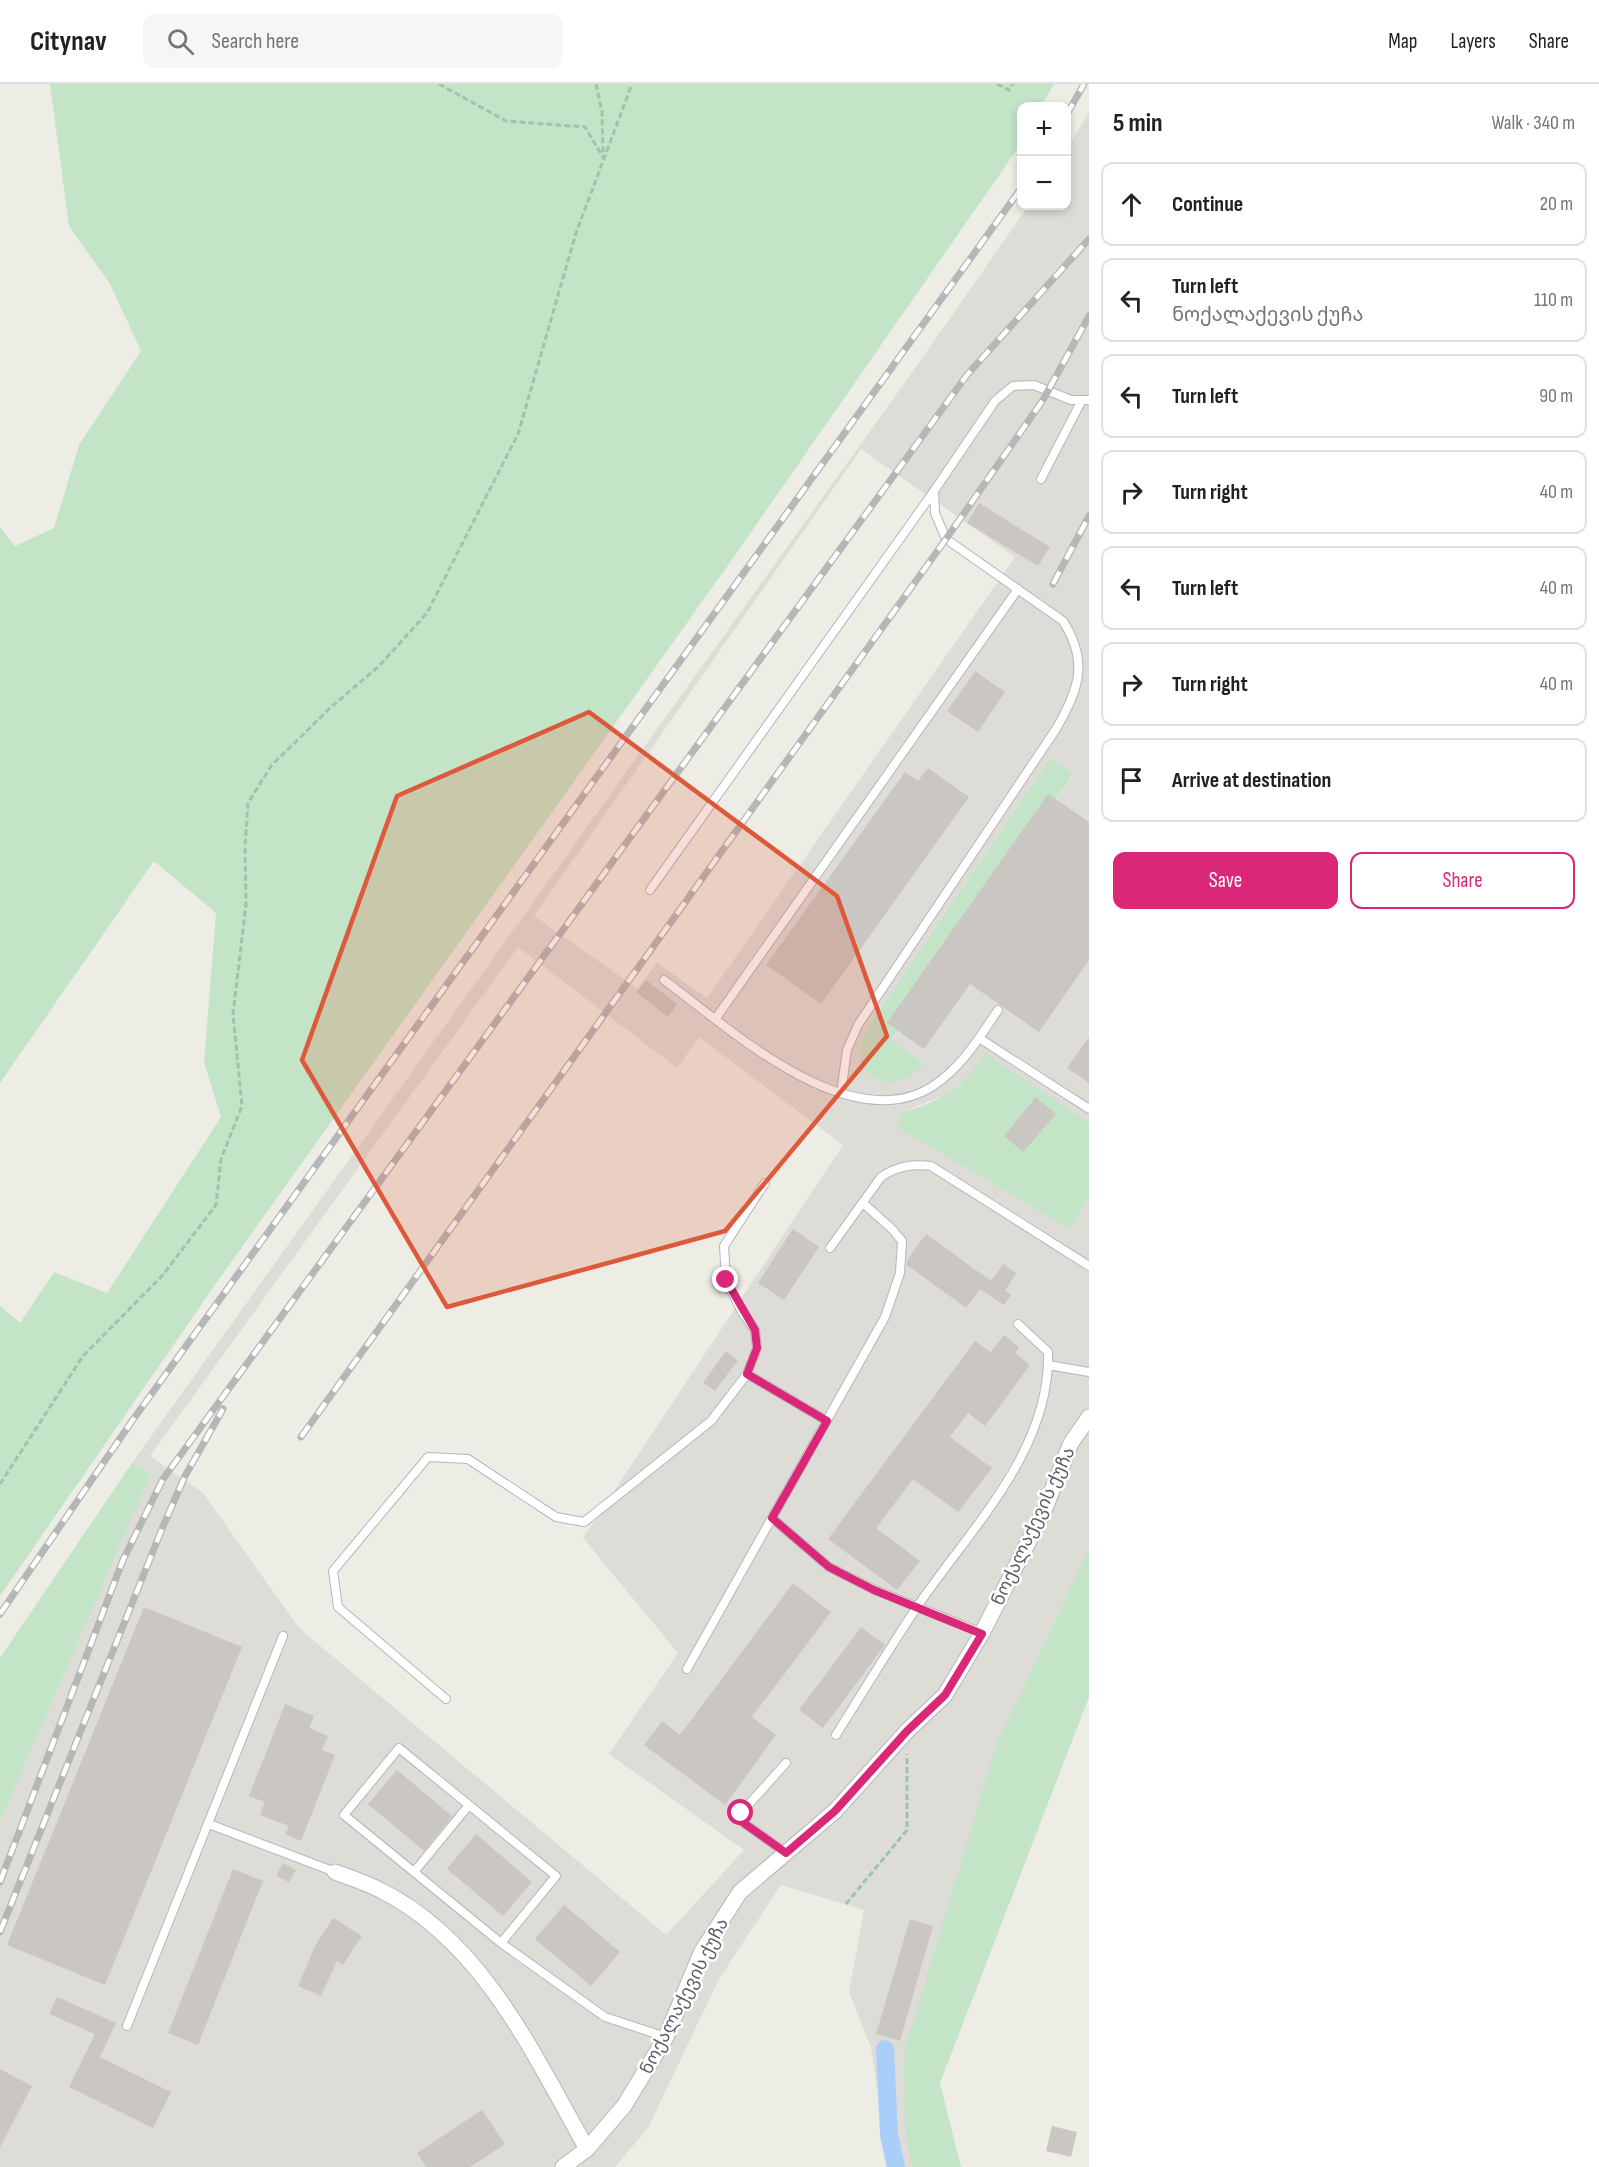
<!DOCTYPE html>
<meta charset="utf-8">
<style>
body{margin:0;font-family:"Sofia Sans Condensed","Noto Sans Georgian",sans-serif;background:#f6f6f6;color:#202124}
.controls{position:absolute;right:18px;top:18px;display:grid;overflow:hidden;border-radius:12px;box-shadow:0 3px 9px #0003}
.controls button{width:54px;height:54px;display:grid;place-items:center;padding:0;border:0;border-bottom:2px solid #e0e0e0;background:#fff;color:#202124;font:30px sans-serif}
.stop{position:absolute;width:18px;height:18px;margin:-14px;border:4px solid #db2777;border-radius:50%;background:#fff}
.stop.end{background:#db2777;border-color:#fff;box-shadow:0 2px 6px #0008}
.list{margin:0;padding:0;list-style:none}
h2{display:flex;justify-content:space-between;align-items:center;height:78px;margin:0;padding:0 24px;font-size:26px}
h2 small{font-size:20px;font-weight:400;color:#757577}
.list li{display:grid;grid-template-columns:39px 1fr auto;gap:18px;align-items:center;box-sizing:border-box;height:84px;margin:0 12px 12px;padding:0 12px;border:2px solid #e0e0e0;border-radius:12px}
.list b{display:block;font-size:22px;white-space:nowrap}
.list p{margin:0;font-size:20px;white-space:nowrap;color:#757577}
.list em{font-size:20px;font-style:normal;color:#757577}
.actions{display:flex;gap:12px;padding:18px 24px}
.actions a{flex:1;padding:14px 0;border:2px solid #db2777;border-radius:12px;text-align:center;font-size:21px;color:#db2777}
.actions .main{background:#db2777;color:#fff}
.icon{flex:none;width:33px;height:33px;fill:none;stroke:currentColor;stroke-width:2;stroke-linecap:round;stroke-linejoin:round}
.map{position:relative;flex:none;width:1089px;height:2083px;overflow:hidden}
header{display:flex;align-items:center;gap:36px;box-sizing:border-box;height:84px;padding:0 30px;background:#fff;border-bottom:2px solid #e0e0e0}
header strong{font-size:28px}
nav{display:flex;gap:33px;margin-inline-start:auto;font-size:21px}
.search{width:420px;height:54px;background:#f6f6f6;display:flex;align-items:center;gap:15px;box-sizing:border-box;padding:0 21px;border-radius:12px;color:#757577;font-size:22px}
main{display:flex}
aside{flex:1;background:#fff}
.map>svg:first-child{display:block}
</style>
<header>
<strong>Citynav</strong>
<div class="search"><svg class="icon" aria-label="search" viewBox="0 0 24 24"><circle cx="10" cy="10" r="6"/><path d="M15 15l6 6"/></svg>Search here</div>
<nav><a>Map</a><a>Layers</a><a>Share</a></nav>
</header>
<main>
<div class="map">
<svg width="1089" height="2083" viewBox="0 0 1089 2083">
<rect width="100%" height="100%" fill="#eeede5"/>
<!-- industrial -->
<path fill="#dddcd7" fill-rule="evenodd" d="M1089,28V1038L985,970L974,988L945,1011L903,1028L1070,1145L1089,1114V1465L997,1658L905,2049L912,2083H889L871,1964L849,1908L864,1826L781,1801L719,1895L648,2044L615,2083H0V1738L151,1390L132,1379L916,283L1028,122H1066L1067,65ZM861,365L1015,473L707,914L657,879L638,905L534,832ZM1050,676L1073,691L891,956L923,980L866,947ZM518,863L677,984L699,953L843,1061L583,1454L678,1569L609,1670L744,1766L666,1851L299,1544L203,1409L150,1372Z"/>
<!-- green -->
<path fill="#c3e4c6" d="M50,0H1054L1041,22H1022L1020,61L729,480L215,1201L0,1512V1222L20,1239L54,1188L107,1209L221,1033L204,978L216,829L154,777L0,999V443L15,462L54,444L79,361L141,267L110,200L69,142Z
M1050,675L1073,690L891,956L924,980C917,987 910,994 901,996C881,1002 861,990 860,970C860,962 864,954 866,947Z
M985,969L1089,1038V1114L1070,1145L897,1043L903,1028C937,1020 968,1000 985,969Z
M132,1379L151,1390L0,1738V1574Z
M1089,1465V1613L940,1999L961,2083H912L905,2049L904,1969L997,1658Z"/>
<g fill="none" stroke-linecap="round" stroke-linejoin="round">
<!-- canal -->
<path stroke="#a9cef9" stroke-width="18" d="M885,1965L889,2051L896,2083"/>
</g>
<!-- building -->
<path fill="#cac7c2" d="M979,419L1050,463L1038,482L967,439Z
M975,587L1005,608L978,648L947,627Z
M928,684L969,713L821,920L766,881L905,688L918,697Z
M1048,710L1089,738V876L1039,948L970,900L924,965L887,939Z
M646,896L677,920L668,933L636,908Z
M1089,953V999L1067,984Z
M1036,1013L1056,1030L1023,1068L1004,1052Z
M793,1145L819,1163L784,1216L758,1199Z
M926,1150L991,1197L1003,1180L1016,1189L1005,1207L1011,1211L1004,1221L980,1205L966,1224L907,1181V1176Z
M1004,1251L1019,1263L1015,1269L1030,1281L985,1342L968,1329L950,1353L992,1384L958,1428L913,1395L876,1444L920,1477L897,1506L828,1455L975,1257L991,1268Z
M726,1267L738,1276L715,1307L703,1299Z
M793,1499L831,1528L752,1633L776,1651L725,1721L644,1661L662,1637L680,1651Z
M144,1523L242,1563L105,1901L7,1861Z
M861,1543L885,1561L823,1644L799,1626Z
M285,1620L314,1632L309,1644L328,1652L322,1666L335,1671L301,1757L285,1750L289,1742L260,1731L265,1718L249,1712Z
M397,1686L452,1732L424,1767L368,1720Z
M476,1750L532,1798L503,1832L447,1785Z
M283,1779L296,1786L289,1798L276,1792Z
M233,1785L263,1797L198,1961L168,1949Z
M564,1821L620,1868L591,1902L535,1855Z
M333,1834L362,1852L343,1881L337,1877L321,1912L298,1902L315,1862Z
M910,1835L933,1842L900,1957L876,1950Z
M57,1913L116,1939L100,1973L171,2008L153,2044L69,2003L95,1950L49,1930Z
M0,1985L32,2002L0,2063Z
M482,2026L505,2060L470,2083H426L417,2069Z
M1052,2042L1077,2048L1071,2073L1046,2067Z"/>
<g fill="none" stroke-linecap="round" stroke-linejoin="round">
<!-- lane casing -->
<g stroke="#b5b6bb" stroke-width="10">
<path id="lane" d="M1041,395L1082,316
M650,806L934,407
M664,896C728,943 849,1056 933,1002C962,983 979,954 998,926
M716,934L1018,505
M979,954L1089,1025
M841,1009L847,966L858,941L1056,645C1079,605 1089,578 1063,537L946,455L935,429L934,407L995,317L1013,302L1034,301L1071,316H1089
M765,1099L724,1162L726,1196L742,1228L755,1246L757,1264L747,1290L827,1337
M830,1164L881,1093C897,1082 912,1080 931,1082L1089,1182
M1048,1281L1089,1288
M772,1434L829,1483L875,1506L982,1549
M687,1585L885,1233L900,1189L902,1157L892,1145L863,1119
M446,1615L338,1523L333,1487L428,1373L468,1375L556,1433L584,1438L711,1337L747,1290
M836,1651C863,1608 889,1565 917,1523C968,1447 1051,1368 1048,1268L1018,1240
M209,1740L335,1788
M786,1769L741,1737V1729L786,1679
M414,1788L469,1721
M501,1859L556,1792L399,1664L344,1731L501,1859L605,1933L666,1953
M127,1942L283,1552"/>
</g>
<!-- street casing -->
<g stroke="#b5b6bb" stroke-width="17">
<path id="street" d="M335,1788C351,1794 367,1799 382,1807C483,1858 534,1971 587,2065
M563,2083L587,2065L624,2022L666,1953L702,1867L740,1808L835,1727L907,1647L945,1611L982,1549L1043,1429L1071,1359L1089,1333"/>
</g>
<!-- path -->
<path stroke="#9dc4ac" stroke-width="3" stroke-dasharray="6 3" stroke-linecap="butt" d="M439,0L506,37L585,43L603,73
M596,0L602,28L603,69
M997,0L1009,6L1013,0
M0,1400L83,1272L162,1192L216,1121L221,1075L242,1022L233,930L246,820L245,763L248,719L271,682L329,625L379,582L427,529L518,350L576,149L632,0
M846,1820L907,1746V1670"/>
<!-- lane -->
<use href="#lane" stroke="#fff" stroke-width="8"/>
<!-- street -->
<use href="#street" stroke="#fff" stroke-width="15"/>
<!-- rail casing -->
<g stroke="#b5b6b6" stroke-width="7">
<path id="rail" d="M1066,32L1084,0
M1053,500L1089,432
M301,1353L946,455L1043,316L1089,232
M0,1530L132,1337L1022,103
M0,1798L123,1476L163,1395L967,291L1089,155
M0,1848L164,1440L185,1392L223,1325"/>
</g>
<!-- rail -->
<use href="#rail" stroke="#fff" stroke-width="4.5" stroke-dasharray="14" stroke-linecap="butt"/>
</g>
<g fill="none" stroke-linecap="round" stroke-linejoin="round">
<!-- route -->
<path stroke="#db2777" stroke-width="8" d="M726,1196L755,1246L757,1264L747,1290L827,1337L772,1434L829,1483L874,1506L982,1550L945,1611L907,1647L835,1727L786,1769L741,1737V1729"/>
</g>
<!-- marked area -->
<path fill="#de593b" fill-opacity="0.2" stroke="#de593b" stroke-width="4.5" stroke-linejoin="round" d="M589,628L837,812L887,952L725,1147L447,1223L302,976L397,712Z"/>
<g text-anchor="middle" stroke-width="5" stroke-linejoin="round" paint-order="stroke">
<!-- street labels -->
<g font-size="18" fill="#5d5f64" stroke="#fff">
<text transform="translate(1033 1442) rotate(-65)" y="6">ნოქალაქევის ქუჩა</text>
<text transform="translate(684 1912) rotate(-63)" y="6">ნოქალაქევის ქუჩა</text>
</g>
</g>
</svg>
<div class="controls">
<button>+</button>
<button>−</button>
</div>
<div class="stop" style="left:741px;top:1729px"></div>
<div class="stop end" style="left:726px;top:1196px"></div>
</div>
<aside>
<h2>5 min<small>Walk · 340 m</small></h2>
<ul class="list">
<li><svg class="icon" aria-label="ahead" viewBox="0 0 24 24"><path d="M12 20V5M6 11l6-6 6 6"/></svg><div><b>Continue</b></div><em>20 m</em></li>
<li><svg class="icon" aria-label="left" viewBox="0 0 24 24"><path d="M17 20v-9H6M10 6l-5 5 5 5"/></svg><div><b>Turn left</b><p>ნოქალაქევის ქუჩა</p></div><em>110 m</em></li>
<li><svg class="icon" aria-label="left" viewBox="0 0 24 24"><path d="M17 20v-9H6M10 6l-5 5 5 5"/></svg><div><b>Turn left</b></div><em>90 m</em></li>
<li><svg class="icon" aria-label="right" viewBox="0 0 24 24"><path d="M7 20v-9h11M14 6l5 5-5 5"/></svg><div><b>Turn right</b></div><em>40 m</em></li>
<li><svg class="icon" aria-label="left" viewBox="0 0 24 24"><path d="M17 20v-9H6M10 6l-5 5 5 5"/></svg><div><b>Turn left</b></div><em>40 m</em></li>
<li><svg class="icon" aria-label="right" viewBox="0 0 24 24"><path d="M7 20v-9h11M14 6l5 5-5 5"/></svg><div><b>Turn right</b></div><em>40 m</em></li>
<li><svg class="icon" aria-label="arrive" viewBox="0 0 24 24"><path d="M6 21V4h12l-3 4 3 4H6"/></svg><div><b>Arrive at destination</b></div></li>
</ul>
<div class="actions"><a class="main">Save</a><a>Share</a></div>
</aside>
</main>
